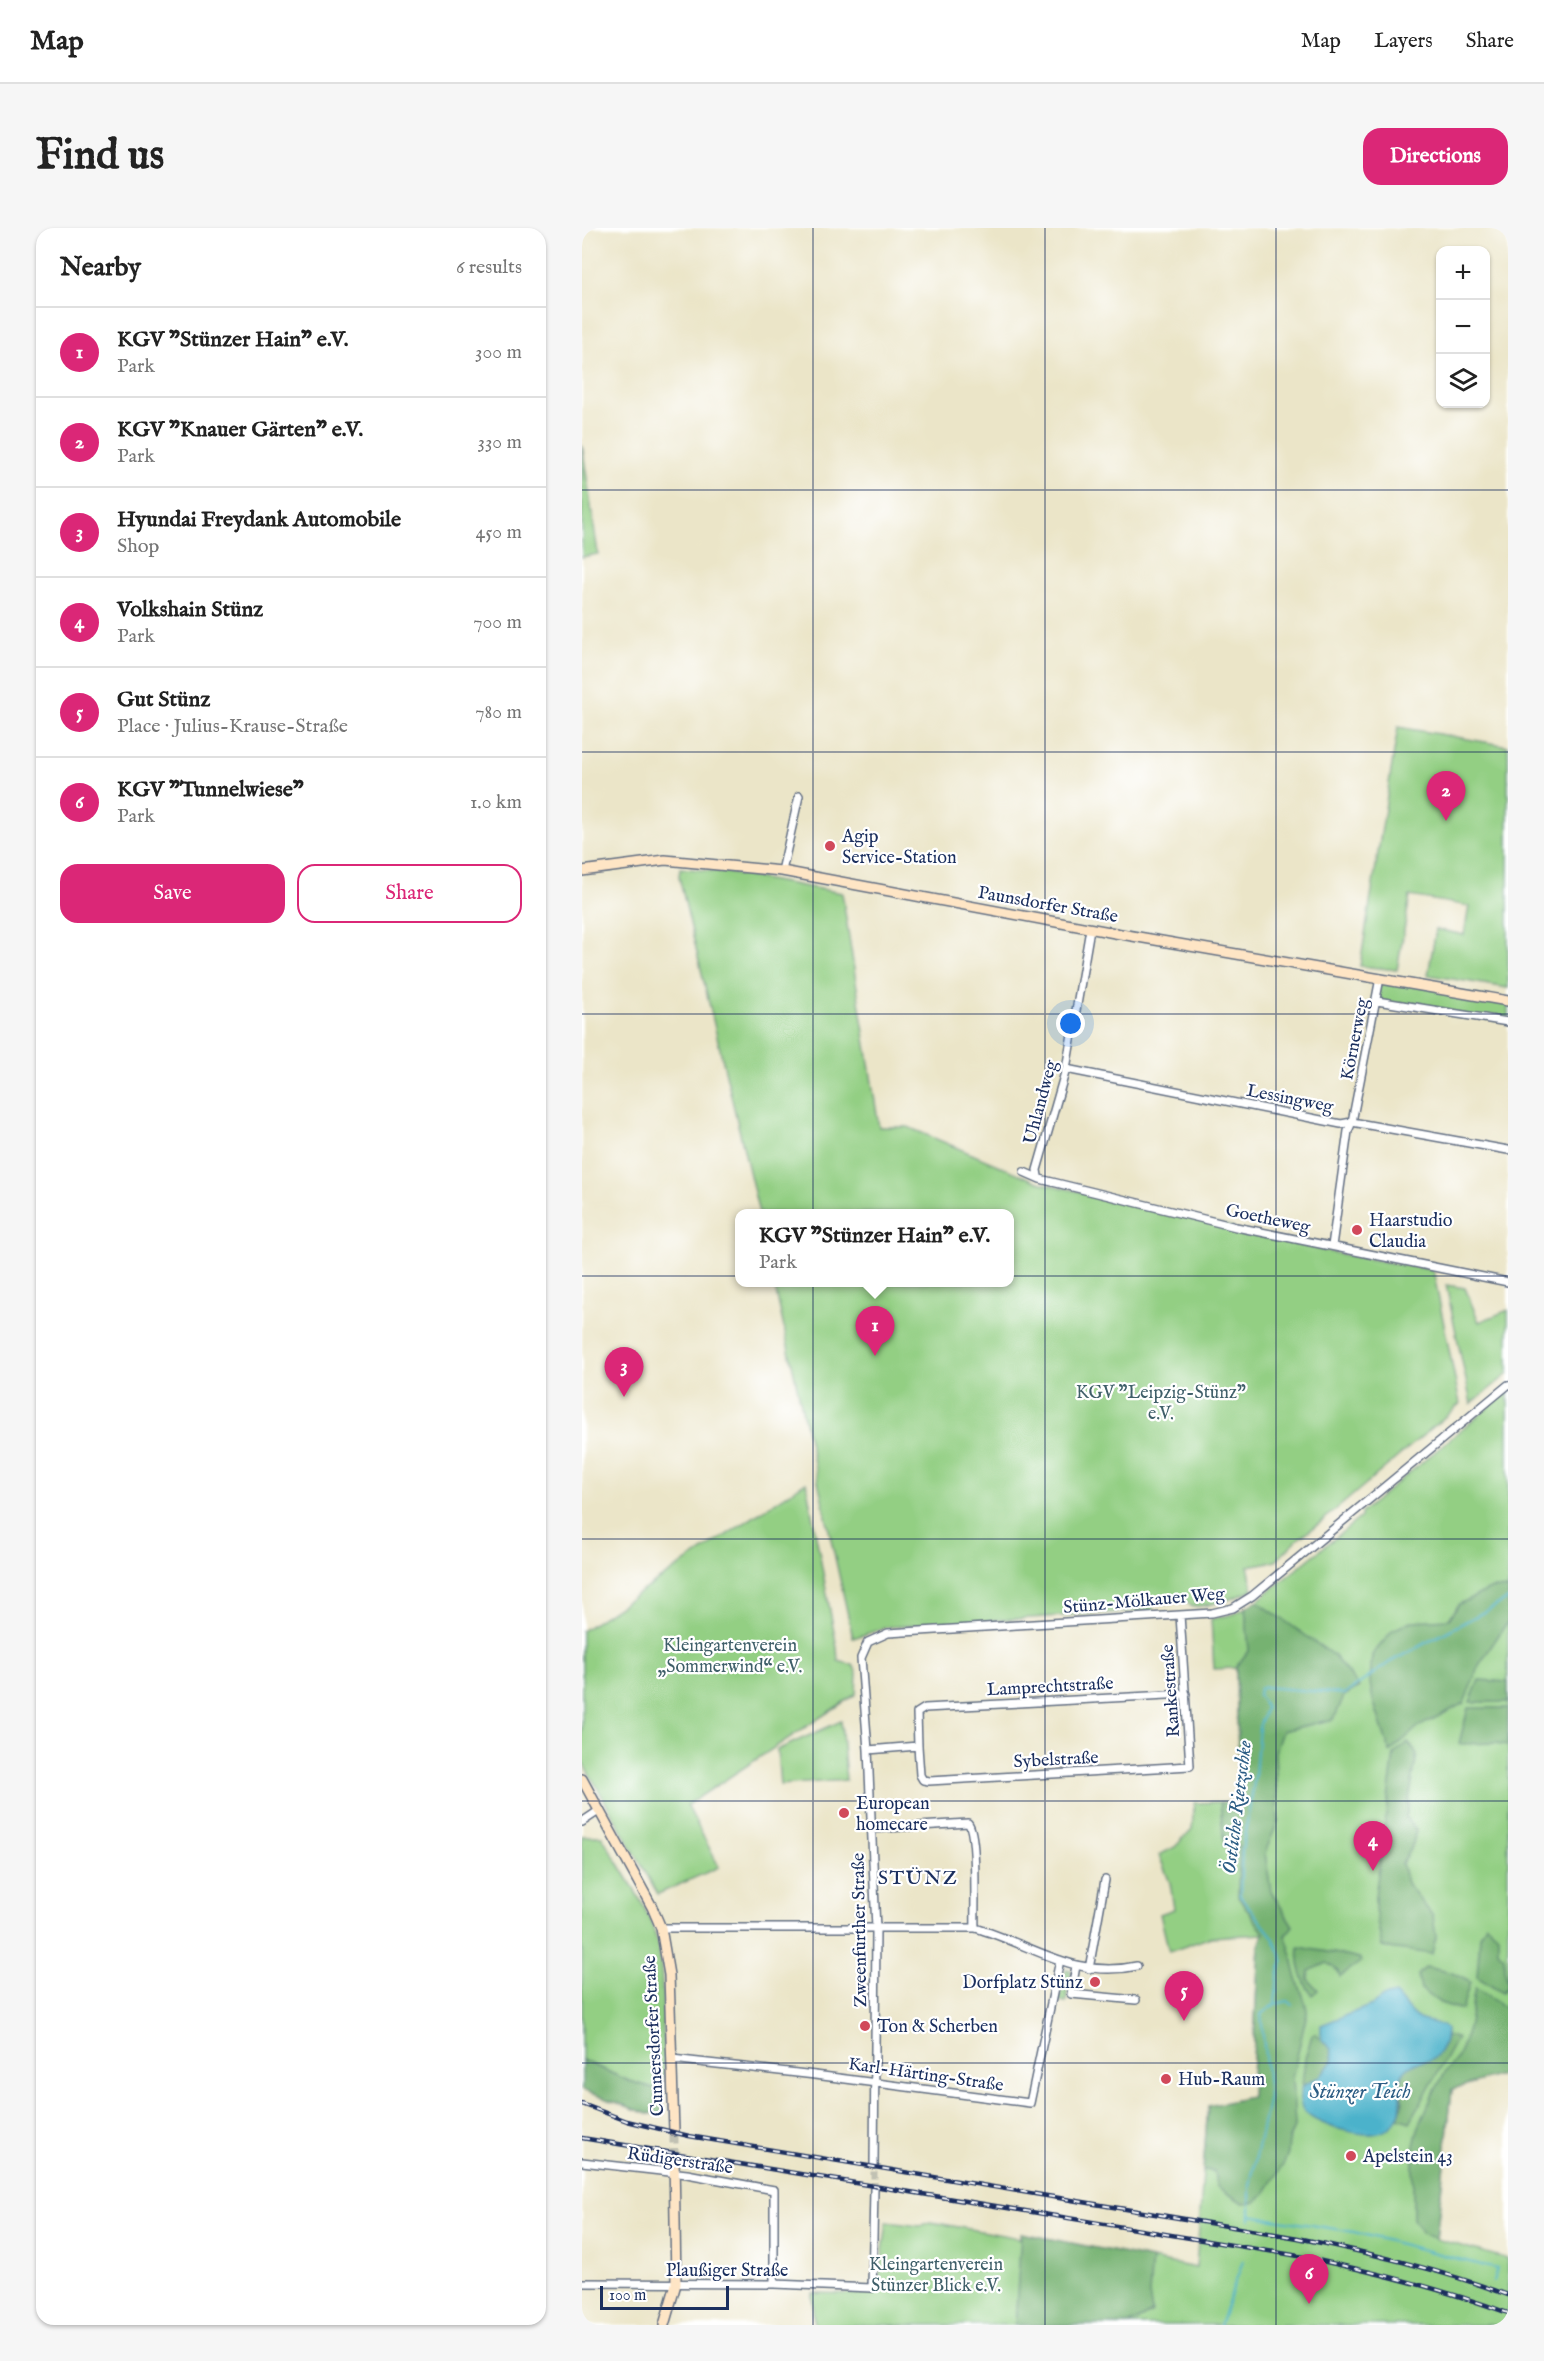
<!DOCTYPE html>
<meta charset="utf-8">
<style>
body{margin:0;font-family:"IM FELL English",serif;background:#f6f6f6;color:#222}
.controls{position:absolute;right:18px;top:18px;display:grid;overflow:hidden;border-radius:12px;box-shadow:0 2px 4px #0004}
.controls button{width:54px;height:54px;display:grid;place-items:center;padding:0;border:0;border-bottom:2px solid #e0e0e0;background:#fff;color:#222;font:30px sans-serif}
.scale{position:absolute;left:18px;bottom:15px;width:129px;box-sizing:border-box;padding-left:6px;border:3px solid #1b2f5e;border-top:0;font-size:16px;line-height:21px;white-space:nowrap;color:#1b2f5e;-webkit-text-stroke:4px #fff;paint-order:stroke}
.you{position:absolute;left:489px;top:796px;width:21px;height:21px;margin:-15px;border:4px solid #fff;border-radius:50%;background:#1a73e8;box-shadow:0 0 0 9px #1a73e833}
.badge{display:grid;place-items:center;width:39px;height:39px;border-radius:50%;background:#db2777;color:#fff;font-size:20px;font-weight:700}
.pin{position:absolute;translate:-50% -50px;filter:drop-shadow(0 2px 3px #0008)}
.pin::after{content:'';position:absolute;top:32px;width:21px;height:18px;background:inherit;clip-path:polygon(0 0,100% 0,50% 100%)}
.popup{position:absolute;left:153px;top:981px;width:279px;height:78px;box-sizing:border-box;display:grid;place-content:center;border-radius:12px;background:#fff;filter:drop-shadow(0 2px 4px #0005);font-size:20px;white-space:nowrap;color:#767676}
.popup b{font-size:22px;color:#222}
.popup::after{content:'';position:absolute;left:50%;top:100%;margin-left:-12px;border:12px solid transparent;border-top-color:#fff}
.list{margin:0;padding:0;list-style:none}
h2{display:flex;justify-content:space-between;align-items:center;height:78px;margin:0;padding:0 24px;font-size:26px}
h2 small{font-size:20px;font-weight:400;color:#767676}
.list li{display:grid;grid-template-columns:39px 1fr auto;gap:18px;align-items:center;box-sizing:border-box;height:90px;padding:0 24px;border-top:2px solid #e0e0e0}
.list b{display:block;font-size:22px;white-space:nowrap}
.list p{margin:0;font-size:20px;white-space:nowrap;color:#767676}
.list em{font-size:20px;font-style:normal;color:#767676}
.actions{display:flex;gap:12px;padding:18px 24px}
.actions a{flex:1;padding:14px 0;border:2px solid #db2777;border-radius:18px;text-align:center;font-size:21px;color:#db2777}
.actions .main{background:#db2777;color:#fff}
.icon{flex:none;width:33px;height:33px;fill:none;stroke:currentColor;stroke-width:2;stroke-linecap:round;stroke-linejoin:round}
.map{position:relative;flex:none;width:926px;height:2097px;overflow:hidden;border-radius:18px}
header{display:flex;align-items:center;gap:36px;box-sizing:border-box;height:84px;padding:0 30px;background:#fff;border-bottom:2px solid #e0e0e0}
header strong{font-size:28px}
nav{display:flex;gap:33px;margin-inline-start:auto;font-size:21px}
.intro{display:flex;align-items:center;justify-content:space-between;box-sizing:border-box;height:144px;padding:0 36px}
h1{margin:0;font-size:42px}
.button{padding:15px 27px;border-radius:18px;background:#db2777;color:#fff;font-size:21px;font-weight:700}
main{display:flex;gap:36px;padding:0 36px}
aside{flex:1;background:#fff;border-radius:18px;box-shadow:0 2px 4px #0004}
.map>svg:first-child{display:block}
</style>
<header>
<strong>Map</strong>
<nav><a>Map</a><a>Layers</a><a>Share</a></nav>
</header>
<div class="intro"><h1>Find us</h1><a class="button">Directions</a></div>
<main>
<aside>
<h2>Nearby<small>6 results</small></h2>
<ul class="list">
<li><span class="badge">1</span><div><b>KGV &quot;Stünzer Hain&quot; e.V.</b><p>Park</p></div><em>300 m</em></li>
<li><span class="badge">2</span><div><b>KGV &quot;Knauer Gärten&quot; e.V.</b><p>Park</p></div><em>330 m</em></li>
<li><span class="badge">3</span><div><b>Hyundai Freydank Automobile</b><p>Shop</p></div><em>450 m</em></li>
<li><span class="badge">4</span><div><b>Volkshain Stünz</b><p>Park</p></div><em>700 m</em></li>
<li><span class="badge">5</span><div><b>Gut Stünz</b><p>Place · Julius-Krause-Straße</p></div><em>780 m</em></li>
<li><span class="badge">6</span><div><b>KGV &quot;Tunnelwiese&quot;</b><p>Park</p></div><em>1.0 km</em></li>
</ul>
<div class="actions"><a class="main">Save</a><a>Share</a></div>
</aside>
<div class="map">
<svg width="926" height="2097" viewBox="0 0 926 2097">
<rect width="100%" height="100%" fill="#fff"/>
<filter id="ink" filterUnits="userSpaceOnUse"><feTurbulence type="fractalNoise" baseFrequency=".0167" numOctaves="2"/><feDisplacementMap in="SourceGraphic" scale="12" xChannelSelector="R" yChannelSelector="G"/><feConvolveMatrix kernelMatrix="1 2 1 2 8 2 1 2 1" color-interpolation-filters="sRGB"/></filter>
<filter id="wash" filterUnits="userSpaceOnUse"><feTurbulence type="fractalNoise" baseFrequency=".008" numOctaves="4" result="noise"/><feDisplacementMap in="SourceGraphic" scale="24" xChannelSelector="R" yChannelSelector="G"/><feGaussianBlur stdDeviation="1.35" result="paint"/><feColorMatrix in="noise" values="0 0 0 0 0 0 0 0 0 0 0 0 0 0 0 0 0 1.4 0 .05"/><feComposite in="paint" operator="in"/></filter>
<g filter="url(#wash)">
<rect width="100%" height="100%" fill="#ebe5c8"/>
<!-- green -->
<path fill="#93cf83" stroke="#577f70" stroke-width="1.5" d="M0,216L16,326L0,329Z
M816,499L926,518V760L846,747L854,701L882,707L887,678L828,668L815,742L778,738Z
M98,640L141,644L260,665L297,899H326L456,954L651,999L652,1003L753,1025L851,1042L878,1176L738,1295L716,1311L694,1333L666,1338L671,1362C650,1372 633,1377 610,1379L604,1373L571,1376V1382L306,1399L271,1410L192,1055L428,1054V986L177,985L97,649Z
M799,750L926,773V794L795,773Z
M864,1057L883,1060L897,1094L926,1082V1146L889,1176Z
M926,1163V1845L870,1861L854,2011L926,2031V2097H232L230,2065L295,2066L305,1994L338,1998L349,1994L437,2010L439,2005L614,2040L626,1878L669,1869L677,1718L681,1706L629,1709L587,1724L578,1686L592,1681L588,1655L577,1627L593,1619L610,1601L612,1575L657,1573L654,1440L632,1441L629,1391L652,1386L675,1373L779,1289V1285Z
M224,1254L255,1420L256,1433L271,1437L275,1445L274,1466L105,1577L137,1639L76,1666L0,1533V1403Z
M259,1493L264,1552L198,1557L195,1522Z
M0,1608H20C38,1640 64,1674 74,1710C82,1740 80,1772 81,1803C82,1822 85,1844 79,1862L47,1853L0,1832Z
M484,1742H489L484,1774L477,1773Z"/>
<!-- forest -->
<path fill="#76b271" stroke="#487068" stroke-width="1.5" d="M910,1360L926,1361V1393L897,1437L882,1475L836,1499L808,1524L791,1472L788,1455L790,1427L811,1402L829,1393L867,1391L877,1376Z
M675,1373L751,1427L777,1459L762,1468L752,1491L700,1503L693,1524L696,1593L683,1625L689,1663L711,1698L703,1708C711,1722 710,1736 715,1751C718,1763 725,1772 725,1785L710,1850L713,1897L707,1911L706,1926L701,1937L684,1964L673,1974L661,1975L634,1958L632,1943L621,1942L626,1878L669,1869L677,1718L682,1705L656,1669L657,1618H642L638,1574L657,1573L654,1439L667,1422L663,1380Z
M897,1452L926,1454V1474H888Z
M886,1480H926V1517L914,1515L877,1516Z
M826,1514L835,1526L824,1589L834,1602L831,1616L820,1635L825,1655L851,1688L854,1709L850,1726L800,1719L793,1682V1669L812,1526Z
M904,1696L916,1707V1723L922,1729V1741L926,1757L920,1765L895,1749L898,1708Z
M717,1719L769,1728L777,1730L780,1733L758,1748L756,1743L745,1735L727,1743L726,1751L736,1762L730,1767C719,1752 715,1737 717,1719Z
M844,1739L870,1745L888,1754L880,1782L858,1775L839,1761L836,1747Z
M893,1760L926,1782V1845L870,1861L854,2011L840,2005L831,1991V1922L836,1901L850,1868L864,1843L876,1829L886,1801Z
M733,1805L749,1821L751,1833L737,1849L720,1858L723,1831L730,1807Z
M864,1808L875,1810L828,1894L816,1890L821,1874L818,1859L822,1842L832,1834L859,1822Z
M0,1832L47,1853L79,1862L80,1886H66L0,1862Z
M439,2005L570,2031L567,2066L570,2084L547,2097H433Z"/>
<!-- water -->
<path fill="#4cb2cb" stroke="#347094" stroke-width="1.5" d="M813,1766C821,1773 827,1786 837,1791C847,1795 856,1793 864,1801C864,1812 860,1827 848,1832C839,1836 832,1832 824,1841C808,1858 833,1882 804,1902C788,1913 735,1898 723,1884C717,1877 717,1867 720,1858L737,1849L751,1833L749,1821L739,1811V1797L790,1777L801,1769Z"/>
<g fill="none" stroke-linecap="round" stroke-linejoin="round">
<!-- stream -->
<path stroke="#4cb2cb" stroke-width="2" d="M693,1776L706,1773L711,1777
M668,1987L772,2004L915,2041L911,2054
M668,1991V1957L687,1869L679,1786L693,1776L696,1747L701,1732L691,1709L658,1668L660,1622L673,1549L677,1499L684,1480L676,1467L677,1461L683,1459L763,1466L808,1434L926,1371
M638,2097L661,2033"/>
</g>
</g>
<g filter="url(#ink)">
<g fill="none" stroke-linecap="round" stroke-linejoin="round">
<!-- street-tunnel -->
<path stroke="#c1c1b3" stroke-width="7" stroke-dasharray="7 3.5" stroke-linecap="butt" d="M292,1961V1937"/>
<!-- secondary-tunnel -->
<path stroke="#c1c1b3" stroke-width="9" stroke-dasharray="9 4.5" stroke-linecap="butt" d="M92,1929V1903"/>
<!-- street casing -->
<g stroke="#646f83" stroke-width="10">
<path id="street" d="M200,643L217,568
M795,773L926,794
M484,841L759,896L770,894L926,922
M442,944L458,951L654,999L926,1054
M456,948L455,942L484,841L508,701
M750,1018L766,903L770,894L798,750
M336,1518L335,1485L343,1480L604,1466
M286,1522L336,1518L338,1547L341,1552L347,1553L608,1538L598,1387
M0,1594L18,1582
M289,1601L386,1595C396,1606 392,1681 393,1700
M79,1700H393C450,1716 493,1752 555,1738
M494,1738L489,1766L554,1772
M507,1741L523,1652
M90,1831L233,1847L448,1875L478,1732
M0,1934L105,1946L192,1962V2056
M292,1937L294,1701L286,1522L279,1430L286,1414L306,1405L630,1385L651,1380L670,1368L926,1157
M0,2055L192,2056L290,2060L292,1961"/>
</g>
<!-- secondary casing -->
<g stroke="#646f83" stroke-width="12">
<path id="secondary" d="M0,643L83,632L200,643L533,705L926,773
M0,1551L70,1679L79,1700L87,1747L92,1903
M82,2097L94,2056L92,1929"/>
</g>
<!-- street -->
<use href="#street" stroke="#fff" stroke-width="7"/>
<!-- secondary -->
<use href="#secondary" stroke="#fee5c5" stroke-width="9"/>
<!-- rail casing -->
<g stroke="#1b2f5e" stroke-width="4.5">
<path id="rail" d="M0,1876L45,1893L107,1908L716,2010C787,2025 857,2041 926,2067
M0,1910L711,2027C785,2042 856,2059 926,2085"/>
</g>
<!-- rail -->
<use href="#rail" stroke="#fff" stroke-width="2" stroke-dasharray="7" stroke-linecap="butt"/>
</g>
</g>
<!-- grid -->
<path fill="none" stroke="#1b2f5e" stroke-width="1.5" stroke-opacity="0.55" d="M231,0V2097M463,0V2097M694,0V2097M0,262H926M0,524H926M0,786H926M0,1048H926M0,1311H926M0,1573H926M0,1835H926"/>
<!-- markers -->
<g fill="#d1495b" stroke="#fff" stroke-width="2">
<circle cx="248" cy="618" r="6"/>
<circle cx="775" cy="1002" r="6"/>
<circle cx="262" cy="1585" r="6"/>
<circle cx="513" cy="1754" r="6"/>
<circle cx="283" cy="1798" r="6"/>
<circle cx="584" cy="1851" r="6"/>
<circle cx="769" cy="1928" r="6"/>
</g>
<g text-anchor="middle" stroke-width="4.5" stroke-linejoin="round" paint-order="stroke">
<!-- poi labels -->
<g font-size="18" fill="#1b2f5e" stroke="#fff" text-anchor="start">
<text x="260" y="614">Agip<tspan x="260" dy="21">Service-Station</tspan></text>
<text x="787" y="998">Haarstudio<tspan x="787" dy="21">Claudia</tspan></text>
<text x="274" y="1581">European<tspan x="274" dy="21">homecare</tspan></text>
<text x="501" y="1760" text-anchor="end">Dorfplatz Stünz</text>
<text x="295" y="1804">Ton &amp; Scherben</text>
<text x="596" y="1857">Hub-Raum</text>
<text x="781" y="1934">Apelstein 43</text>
</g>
<!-- street labels -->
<g font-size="18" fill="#1b2f5e" stroke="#fff">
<text transform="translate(466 676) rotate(10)" y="6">Paunsdorfer Straße</text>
<text transform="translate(772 811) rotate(-79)" y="6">Körnerweg</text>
<text transform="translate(708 870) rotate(11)" y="6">Lessingweg</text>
<text transform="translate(458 874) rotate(-75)" y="6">Uhlandweg</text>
<text transform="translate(686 990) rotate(12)" y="6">Goetheweg</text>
<text transform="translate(562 1372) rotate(-5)" y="6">Stünz-Mölkauer Weg</text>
<text transform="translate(468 1458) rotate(-3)" y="6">Lamprechtstraße</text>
<text transform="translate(588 1463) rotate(-94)" y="6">Rankestraße</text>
<text transform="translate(474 1531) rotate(-3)" y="6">Sybelstraße</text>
<text transform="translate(277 1702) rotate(-91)" y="6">Zweenfurther Straße</text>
<text transform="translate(71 1808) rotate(-93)" y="6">Cunnersdorfer Straße</text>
<text transform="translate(344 1846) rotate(8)" y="6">Karl-Härting-Straße</text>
<text transform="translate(98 1932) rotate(8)" y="6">Rüdigerstraße</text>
<text x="145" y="2048">Plaußiger Straße</text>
</g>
<!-- park labels -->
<g font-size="18" fill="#3f5f69" stroke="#fff">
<text x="579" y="1170">KGV "Leipzig-Stünz"<tspan x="579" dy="21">e.V.</tspan></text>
<text x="148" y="1423">Kleingartenverein<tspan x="148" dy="21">„Sommerwind“ e.V.</tspan></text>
<text x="354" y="2042">Kleingartenverein<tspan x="354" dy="21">Stünzer Blick e.V.</tspan></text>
</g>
<!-- water labels -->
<g font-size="20" font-style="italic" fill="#2c5d84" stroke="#fff">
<text transform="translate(654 1579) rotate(-83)" y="7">Östliche Rietzschke</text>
<text x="778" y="1870">Stünzer Teich</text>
</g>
<!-- neighbourhood labels -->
<g font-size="20" letter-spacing="1.5" fill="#1b2f5e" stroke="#fff">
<text x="336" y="1656">STÜNZ</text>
</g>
</g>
</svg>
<div class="controls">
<button>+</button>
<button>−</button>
<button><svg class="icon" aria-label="layers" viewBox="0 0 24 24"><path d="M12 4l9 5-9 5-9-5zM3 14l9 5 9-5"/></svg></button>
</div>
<div class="scale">100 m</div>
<div class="you"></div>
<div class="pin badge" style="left:293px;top:1128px">1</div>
<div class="popup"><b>KGV &quot;Stünzer Hain&quot; e.V.</b>Park</div>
<div class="pin badge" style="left:864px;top:593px">2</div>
<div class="pin badge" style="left:42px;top:1169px">3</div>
<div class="pin badge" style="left:791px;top:1643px">4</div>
<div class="pin badge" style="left:602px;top:1793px">5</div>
<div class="pin badge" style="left:727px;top:2076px">6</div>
</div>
</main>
